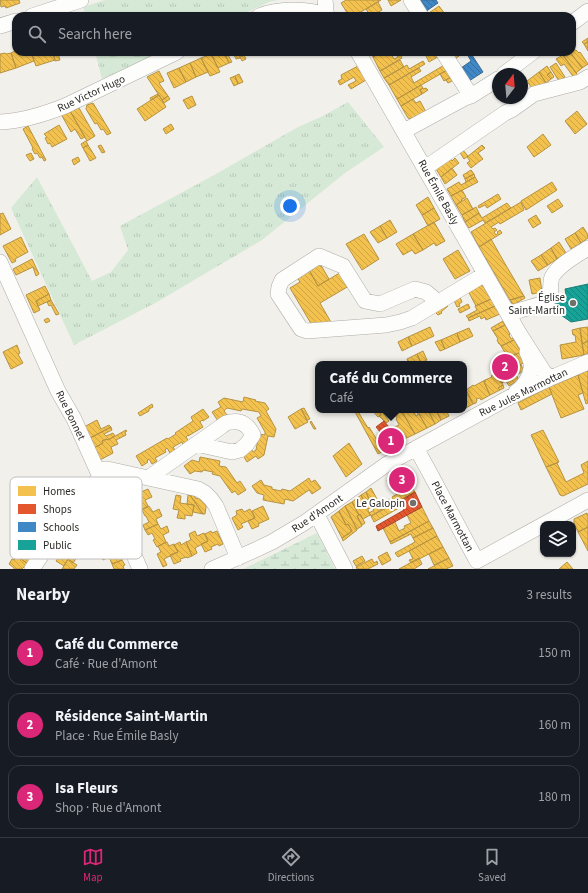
<!DOCTYPE html>
<meta charset="utf-8">
<style>
body{margin:0;font-family:"Source Sans 3",sans-serif;background:#20242c;color:#f1f3f6}
.controls{position:absolute;right:12px;bottom:12px;display:grid;overflow:hidden;border-radius:8px;box-shadow:0 1px 3px #0004}
.controls button{width:36px;height:36px;display:grid;place-items:center;padding:0;border:0;border-bottom:1px solid #363941;background:#171b24;color:#f1f3f6;font:20px sans-serif}
.compass{position:absolute;left:492px;top:68px;width:36px;height:36px;border-radius:50%;background:#171b24;box-shadow:0 1px 3px #0004;rotate:16deg}
.you{position:absolute;left:290px;top:206px;width:14px;height:14px;margin:-10px;border:3px solid #fff;border-radius:50%;background:#1a73e8;box-shadow:0 0 0 6px #1a73e833}
.badge{display:grid;place-items:center;width:26px;height:26px;border-radius:50%;background:#db2777;color:#fff;font-size:13px;font-weight:700}
.pin{position:absolute;translate:-50% -50%;border:2px solid #fff;box-shadow:0 1px 4px #0006}
.popup{position:absolute;left:315px;top:361px;width:152px;height:52px;box-sizing:border-box;display:grid;place-content:center;border-radius:8px;background:#171b24;filter:drop-shadow(0 1px 3px #0005);font-size:13px;white-space:nowrap;color:#9ea1a6}
.popup b{font-size:15px;color:#f1f3f6}
.popup::after{content:'';position:absolute;left:50%;top:100%;margin-left:-8px;border:8px solid transparent;border-top-color:#171b24}
.list{margin:0;padding:0;list-style:none}
h2{display:flex;justify-content:space-between;align-items:center;height:52px;margin:0;padding:0 16px;font-size:17px}
h2 small{font-size:13px;font-weight:400;color:#9ea1a6}
.list li{display:grid;grid-template-columns:26px 1fr auto;gap:12px;align-items:center;box-sizing:border-box;height:64px;margin:0 8px 8px;padding:0 8px;border:1px solid #363941;border-radius:12px}
.list b{display:block;font-size:15px;white-space:nowrap}
.list p{margin:0;font-size:13px;white-space:nowrap;color:#9ea1a6}
.list em{font-size:13px;font-style:normal;color:#9ea1a6}
.icon{flex:none;width:22px;height:22px;fill:none;stroke:currentColor;stroke-width:2;stroke-linecap:round;stroke-linejoin:round}
.map{position:relative;flex:none;width:588px;height:569px;overflow:hidden}
.search{position:absolute;background:#171b24;box-shadow:0 1px 3px #0004;left:12px;right:12px;top:12px;height:44px;display:flex;align-items:center;gap:10px;box-sizing:border-box;padding:0 14px;border-radius:12px;color:#9ea1a6;font-size:15px}
.sheet{height:268px;background:#171b24}
nav{display:flex;justify-content:space-around;align-items:center;box-sizing:border-box;height:56px;border-top:1px solid #363941;background:#171b24;font-size:11px;color:#9ea1a6}
nav a{display:grid;justify-items:center;gap:2px}
nav .on{color:#db2777}
.map>svg:first-child{display:block}
</style>
<div class="map">
<svg width="588" height="569" viewBox="0 0 588 569">
<defs>
<pattern id="grass-tufts" width="24" height="20" patternUnits="userSpaceOnUse"><rect width="24" height="20" fill="#d5e9d6"/><path d="M3 7l-1-3M5 7V3M7 7l1-3M15 17l-1-3M17 17v-4M19 17l1-3" fill="none" stroke="#b7c8b8"/></pattern>
<pattern id="wetland-marsh" width="20" height="14" patternUnits="userSpaceOnUse"><rect width="20" height="14" fill="#d5e9d6"/><path d="M1 5h8M5 5V1M11 12h8M15 12V8" fill="none" stroke="#b7c8b8"/></pattern>
<pattern id="homes-back-hatch" width="6" height="6" patternUnits="userSpaceOnUse"><rect width="6" height="6" fill="#f2c14e"/><path d="M-1 5l2 2M0 0l6 6M5-1l2 2" fill="none" stroke="#d0a644"/></pattern>
<pattern id="shops-back-hatch" width="6" height="6" patternUnits="userSpaceOnUse"><rect width="6" height="6" fill="#e4572e"/><path d="M-1 5l2 2M0 0l6 6M5-1l2 2" fill="none" stroke="#b94827"/></pattern>
<pattern id="schools-back-hatch" width="6" height="6" patternUnits="userSpaceOnUse"><rect width="6" height="6" fill="#3f88c5"/><path d="M-1 5l2 2M0 0l6 6M5-1l2 2" fill="none" stroke="#356fa0"/></pattern>
<pattern id="public-back-hatch" width="6" height="6" patternUnits="userSpaceOnUse"><rect width="6" height="6" fill="#17a398"/><path d="M-1 5l2 2M0 0l6 6M5-1l2 2" fill="none" stroke="#15857c"/></pattern>
</defs>
<rect width="100%" height="100%" fill="#f2f0ea"/>
<!-- grass -->
<path fill="url(#grass-tufts)" d="M105,0H278L269,2L239,16H86L83,7Z
M95,52H161L102,79Z
M348,102L384,147L345,173L262,240L157,302L74,345L11,208L37,177L92,281L111,272L128,250L120,226L216,174L298,127L323,116Z"/>
<!-- wetland -->
<path fill="url(#wetland-marsh)" d="M317,533L335,569H243Z"/>
<!-- homes -->
<path fill="url(#homes-back-hatch)" stroke="#b69342" d="M0,0H19L20,3L6,8L5,6L1,7Z
M346,0H381L354,16H349L341,3Z
M388,0H401L391,6Z
M378,2L382,10L373,15L374,16H366L369,14L366,9Z
M439,6L445,14L442,16H432L429,13Z
M361,12L363,16H354Z
M588,38V42L584,44L582,42Z
M588,42V51L584,44Z
M15,49H16V52H31L34,61L16,68L11,53L15,51Z
M574,50H576L579,53L580,52L588,64L582,68L570,52Z
M31,52H53L55,60L36,66Z
M53,52H61L58,53L60,60L55,61Z
M215,52H224L229,63L218,68L211,54Z
M224,52H237L240,58L236,59L233,53L228,55L232,62L229,63Z
M370,52H382L373,57Z
M382,52H394L391,54L394,59L398,57L396,54L399,52L402,58L380,71L373,57Z
M429,52H438L441,55L429,62L425,54Z
M457,52H461L458,54L459,56L455,59L452,55Z
M565,52L567,55L570,52L582,68L576,73L562,54Z
M5,53L6,54L11,53L16,68L0,73V54Z
M211,54L220,72L210,76L201,58Z
M244,55L246,59L242,61L240,57Z
M563,55L579,77L575,79L564,64L561,66L556,59Z
M201,58L208,72L196,77L190,63Z
M400,60L404,67L384,78L380,71Z
M423,61L425,64L389,85L384,78L407,65L409,69Z
M190,63L196,77L186,82L179,68Z
M556,63L565,77L559,81L550,67Z
M446,64L449,69L397,99L389,85L419,68L421,71L411,77L414,83Z
M358,66L366,80L351,89L348,85L356,81L354,77L340,85L338,81L342,79L341,75Z
M547,66L551,72L547,75L551,79L546,83L539,72Z
M179,68L186,82L174,88L167,73Z
M449,69L453,76L444,81L440,74Z
M159,71L164,81L159,83L168,96L162,100L147,77Z
M539,72L546,83L534,91L527,81Z
M551,72L554,77L551,79L547,75Z
M239,74L243,82L238,84L235,76Z
M235,76L238,84L234,86L230,78Z
M453,76L456,79L448,83L446,80Z
M421,85L423,88L420,90L422,94L401,106L397,99Z
M423,88V89L426,88L428,90L422,94L420,90Z
M158,94L159,95L151,100L150,98Z
M159,95L166,107L145,121L137,109Z
M168,96L170,99L164,103L162,100Z
M192,96L196,105L188,109L183,100Z
M413,99L416,103L420,101L426,112L411,119L408,118L401,106Z
M93,103L111,133L107,135L103,129L101,130L97,123L95,124L86,109L87,105Z
M79,108L95,136L87,141L70,111Z
M70,111L85,137L81,139L75,129L71,132L61,114Z
M577,111L587,124L575,134L565,121Z
M171,124L174,129L166,134L163,129Z
M59,125L67,139L52,147L50,143L48,144L45,138L47,137L44,134Z
M28,126L46,160L44,161L42,157L40,158L37,153L35,154L32,149L33,148L23,129Z
M543,134L551,145L534,157L527,147Z
M86,141L88,145L83,148L81,144Z
M88,145L96,158L90,161L83,148Z
M101,145L105,152L102,153L98,146Z
M482,145L485,148L478,153L483,159L480,161L471,168L467,163L470,161L467,157Z
M462,149L468,156L464,159L459,151Z
M31,153L34,159L30,161L26,155Z
M78,157L80,161L74,165L72,160Z
M450,158L452,161L455,158L459,163L441,177L436,169Z
M452,168L457,175L445,184L441,177Z
M471,170L474,174L465,179L463,175Z
M474,174L475,177L466,182L465,179Z
M475,177L478,182L451,196L447,189L459,182L461,185Z
M552,182L557,190L526,210L521,201Z
M462,190L466,197L461,200L462,201L456,205L451,196Z
M498,194L501,199L487,208L485,205L479,208L478,206Z
M428,197L434,208L422,215L416,205Z
M467,198L473,209L462,215L456,205Z
M558,199L563,206L552,213L547,206Z
M521,202L524,210L500,224L499,222L491,227L493,229L495,228L497,230L494,232L496,235L498,233L497,232L500,230L502,233L479,247L471,232Z
M507,203L511,208L485,223L483,220L469,228L465,222L479,213L482,218Z
M476,207L479,213L465,222L462,215Z
M434,208L440,219L428,226L422,215Z
M3,213L11,229L0,235V214Z
M536,215L541,223L533,228L528,220Z
M390,220L397,232L387,238L380,226Z
M434,222L445,241L436,246L434,243L423,250L413,234Z
M380,226L387,238L378,243L370,232Z
M583,227L587,233L588,238L581,243L575,233Z
M575,233L581,243L571,249L565,239Z
M364,234L379,259L362,270L346,244Z
M413,234L423,250L415,254L412,250L403,255L396,244Z
M21,237L28,252L15,259L16,261L12,263L3,246Z
M491,239L504,262L524,296L510,300L479,247Z
M559,242L566,253L557,259L551,248Z
M551,248L557,259L548,265L541,255Z
M458,250L470,271L455,279L443,259Z
M541,255L548,265L538,271L531,261Z
M32,259L39,274L36,276L33,267L16,275L13,269Z
M319,262L329,279L318,286L308,268Z
M308,268L318,286L341,272L349,286L320,303L332,324L313,327L290,288L300,282L296,275Z
M540,278L542,292L532,294L529,280Z
M479,285L483,286L491,299L476,306L468,291Z
M45,286L49,294L36,301L40,310L34,313L26,295Z
M49,294L51,300L38,306L36,301Z
M459,295L462,302L459,304L460,306L457,307L453,298Z
M524,296L525,298L513,305L510,300Z
M491,299L495,306L468,318L466,316L477,310L475,306Z
M51,300L59,314L56,315L51,305L49,306L47,302Z
M444,303L448,306L441,312L442,313L438,315L432,309Z
M468,304L470,308L460,313L458,309Z
M495,306L500,314L486,320L485,317L481,319L480,316L469,321L468,318Z
M48,318L50,321L46,323L44,320Z
M503,321L505,325L493,331L491,328Z
M505,325L510,334L509,335L511,339L513,338L514,340L501,346L500,344H499L497,340L498,339L493,331Z
M430,327L434,336L412,346L408,337Z
M588,327V341L582,344L580,328Z
M469,328L473,336L460,342L457,333Z
M580,328L584,355L562,359L560,345L576,342L575,335H573L572,330Z
M457,333L460,342L445,349L441,340Z
M408,337L412,346L402,351L398,342Z
M441,340L445,349L440,351L435,342Z
M514,340L521,352L493,364L507,356L501,346Z
M588,341V353L584,355L582,344Z
M17,345L20,353L18,354L23,363L11,369L3,352Z
M423,351L427,360L421,363L417,354Z
M521,352L525,362L513,369L518,378L517,381L509,386L506,381L501,383L493,364Z
M417,354L421,363L418,364H409L407,359Z
M521,365L524,371L516,375L513,369Z
M588,370V403L586,404L578,375Z
M497,373L503,385L498,388L500,390L490,395L484,382L486,381L485,380L492,377L491,376Z
M578,375L583,393L578,395L584,409L561,418L549,387Z
M485,380L486,381L484,382L490,395L481,400L480,398L476,399L477,400L476,403L473,404L466,390L473,385L474,386Z
M503,385L504,388L500,390L498,388Z
M549,387L552,394L521,410L518,403Z
M466,390L473,404L464,409V391Z
M244,397L256,400L255,401L265,403L269,409L266,411L276,429L274,437L268,436L264,455L258,459L256,456L247,462L241,452L250,447L253,452L256,450L259,434L265,435V432L257,418L261,416L259,412L242,409L241,411L227,408L224,411L227,415L218,421L212,412L221,407L218,402L224,398L243,402Z
M152,404L153,407L149,409V411L140,416L138,413Z
M304,408L310,419L307,420L301,409Z
M203,409L209,417L203,421L202,420L200,422L203,427L188,436V435L186,437L189,442L183,445L182,442L173,447L175,450L170,453L167,448L165,450L166,452L155,458L157,461L152,464L149,459L147,461L148,462L142,466L136,456L167,438L168,439L176,434L175,433L193,421L191,417Z
M301,409L308,422L295,429L288,417Z
M354,410H357L368,428L369,427L379,443L381,442L385,450L378,454Z
M372,410H378L381,415L378,417Z
M378,410H383L384,412L383,413L389,421L386,423L379,416L381,415Z
M392,410H401L415,434L400,441L391,429L399,425L396,419L397,418Z
M401,410H413L416,416L419,414L427,428L415,434Z
M416,410H428L435,424L427,428L419,414L418,415Z
M428,410H436L441,420L435,424Z
M436,410H446L449,416L441,420Z
M97,420L101,429L109,425L111,427L90,438L84,427Z
M311,421L316,429H314L310,422Z
M111,427L112,430L104,434L106,436L113,433L115,436L108,440L107,439L102,441L103,443L94,448L90,438Z
M126,430L127,431L125,432L126,435L116,440L118,444L111,447L113,453L100,460L94,448L103,443L102,441L107,439L108,440Z
M543,430L559,462L546,467L531,435Z
M349,443L362,464L346,477L333,456Z
M200,457L220,461L219,466L226,467L237,483L240,481L246,490L238,495L235,491L232,493L220,476L212,474L213,472L203,470L202,472L195,471L190,474L184,466L192,460L199,462Z
M588,461V484L563,496L560,495L546,467L557,463L566,482L584,473L581,465Z
M309,478L311,482L315,480L321,488L312,494L309,490L293,501L285,499L284,504L263,500L264,495L257,493L252,486L261,480L264,485L272,487V489L281,491L282,489L290,491Z
M410,484L415,492L381,510L379,507L386,503L385,501L389,499L390,501L393,499L392,497L397,494L395,492Z
M70,488L75,491L72,496L67,493Z
M371,488L377,499L374,501L372,499L370,501L366,492Z
M148,489L152,497L145,500L148,506L137,512L131,499L142,494L141,492Z
M366,492L372,507L368,509L361,495Z
M176,495L181,496L180,503L194,505L192,516L185,515V519L177,518L179,510L173,509Z
M188,495H190L203,514L193,512L194,505L187,504Z
M190,495L195,496V498L207,500L205,514H203Z
M361,495L368,509V510L370,515L363,519L360,514L359,515L352,502Z
M352,502L359,515L357,516L362,526L357,529L345,506Z
M396,503L399,508L374,522L371,516Z
M149,506L153,512L159,509L162,516L156,519L158,524L145,530L143,525L149,522L146,516H145L142,510Z
M263,506L269,519L258,524L259,526L252,529L248,521L255,518L252,511Z
M345,506L357,530L343,541L342,538L352,531L348,524L346,525L339,511Z
M379,507L381,510L371,516L369,513L374,510L373,508Z
M422,507L429,521L390,542L383,528L395,522L399,531L405,528L404,526L411,523L407,515Z
M242,509L244,512L250,509L255,518L241,524L243,527L238,530L232,518L237,515L236,511Z
M43,510L51,515L47,522L45,520L41,527L46,530L43,534L31,526L34,522L29,519L34,513L39,517Z
M339,511L346,525L348,524L352,531L342,538L331,517Z
M92,513L104,521L97,531L93,529L89,535L79,529L84,522L85,523Z
M587,513L588,515V528V527L578,532L574,523V519Z
M360,514L365,523L362,525L357,516Z
M429,521L433,528L413,538L411,534L391,544L390,542Z
M158,524L161,529L167,526L169,532L163,535L166,542L157,547L153,540L155,539L152,533L148,535L145,530Z
M31,526L43,534L39,539L33,535L26,546L19,541L23,535L20,533L23,528L28,531Z
M588,527V551L578,532Z
M433,528L437,536L398,557L395,553L415,542L413,538Z
M79,529L89,535L85,540L89,543L85,549L83,548L80,553L68,545L72,540L73,541L77,535L76,534Z
M195,531L197,536L204,533L208,541L195,548L197,553L192,556L186,542L191,540L189,534Z
M211,531L212,533L217,531L223,544L219,546L218,544L211,547L212,549L205,552L201,544L208,541L205,534Z
M437,536L443,547L411,563L409,560L413,559L409,551Z
M30,540L37,545L33,551L31,550L27,556L32,559L28,564L17,556L20,551L17,549L20,542L26,546Z
M114,542L116,546L114,547L117,553H119L122,560L112,564L109,557L103,560L100,553L102,552L100,548Z
M167,542L169,546L174,544L178,552L164,559L167,565L163,567L157,554L161,552L158,546Z
M180,542L181,545L186,542L192,556L187,558V557L180,559L181,561L174,564L170,555L178,552L174,545Z
M68,545L80,553L73,563L68,559L64,566L56,561L60,555H62Z
M443,547L449,558L434,565L429,554Z
M387,552L391,560L382,565L378,557Z
M17,556L28,564L26,568L24,567L22,569H14V568L9,564L12,559L14,560Z
M362,556L365,561L356,566L353,561Z
M419,558L422,564L414,569H399Z
M449,558L453,566L446,569H428Z
M68,559L77,565L74,569H62Z
M372,559L374,563L377,561L378,564L368,569H357L356,567Z
M122,560L125,565L123,566L124,569H114L112,564Z
M567,562L573,569H559Z"/>
<!-- shops -->
<path fill="url(#shops-back-hatch)" stroke="#ac492b" d="M384,421L400,441L385,450L381,442L386,439L376,427Z
M399,467L402,468L410,484L397,491L395,485L391,487L387,480L391,477L389,474Z
M415,492L422,507L378,531L376,526L404,510L400,501Z"/>
<!-- schools -->
<path fill="url(#schools-back-hatch)" stroke="#396c95" d="M418,0H436L438,3L425,12Z
M466,52H470L483,72L469,81L461,68L471,61Z"/>
<!-- public -->
<path fill="url(#public-back-hatch)" stroke="#1d7e76" d="M588,284V319L571,322L561,315H559V312L557,313V311L559,310L557,303H555V301L557,300L556,298L558,297L559,300L562,299L563,296L566,295L565,289Z"/>
<g fill="none" stroke-linecap="round" stroke-linejoin="round">
<!-- minor casing -->
<g stroke="#aeaca8" stroke-width="16">
<path id="minor" d="M325,0L326,9L325,15
M411,0L421,16
M32,16L81,0
M259,16C278,8 309,8 328,16
M572,23L588,11
M0,26L16,21
M358,52L519,333L544,372L547,375L553,377
M443,52L471,96
M504,74L533,52
M0,122C22,121 45,114 65,106L177,52
M404,131L465,98L471,96L498,79
M425,168L505,113L513,109L534,94L580,82L588,77
M0,262L58,391L74,419L101,479L140,569
M438,302L426,292L415,289L380,304L365,301L343,266L319,256L282,280L279,287L278,294L301,329L307,331L386,325L400,322L412,318L485,274
M509,315C519,308 539,307 547,301C553,295 549,285 552,277C558,265 577,255 588,248
M516,392C523,387 530,377 531,368C532,362 529,357 527,352
M416,448C437,485 456,523 477,561L588,500
M97,470L105,469L112,470L189,487L198,489L205,493L211,499L216,506L238,558
M148,478L222,426C224,424 228,422 231,422C242,420 249,426 253,435L247,444L240,450L232,452L196,444
M317,515L345,569
M32,569L86,490L91,485L101,479
M212,569L255,550L272,542L304,523L387,464L510,397L553,377L588,362"/>
</g>
<!-- minor -->
<use href="#minor" stroke="#fdfdfc" stroke-width="15"/>
</g>
<!-- markers -->
<g fill="#706f6a" stroke="#fff" stroke-width="1.5">
<circle cx="573" cy="303" r="4"/>
<circle cx="413" cy="503" r="4"/>
</g>
<g text-anchor="middle" stroke-width="4" stroke-linejoin="round" paint-order="stroke">
<!-- street labels -->
<g font-size="11" fill="#2a2925" stroke="#fff">
<text transform="translate(91 93) rotate(-25)" y="4">Rue Victor Hugo</text>
<text transform="translate(439 192) rotate(61)" y="4">Rue Émile Basly</text>
<text transform="translate(523 392) rotate(-26)" y="4">Rue Jules Marmottan</text>
<text transform="translate(71 415) rotate(64)" y="4">Rue Bonnet</text>
<text transform="translate(317 513) rotate(-34)" y="4">Rue d'Amont</text>
<text transform="translate(453 516) rotate(62)" y="4">Place Marmottan</text>
</g>
<!-- poi labels -->
<g font-size="11" fill="#2a2925" stroke="#fff" text-anchor="end">
<text x="565" y="301">Église<tspan x="565" dy="13">Saint-Martin</tspan></text>
<text x="405" y="507">Le Galopin</text>
</g>
</g>
<!-- legend -->
<rect x="10" y="477" width="132" height="82" rx="6" fill="#fff" stroke="#bfbfbe" stroke-width="1"/>
<rect x="18" y="486" width="18" height="10" fill="#f2c14e"/>
<rect x="18" y="504" width="18" height="10" fill="#e4572e"/>
<rect x="18" y="522" width="18" height="10" fill="#3f88c5"/>
<rect x="18" y="540" width="18" height="10" fill="#17a398"/>
<g font-size="11" fill="#2a2925">
<text x="43" y="495">Homes</text>
<text x="43" y="513">Shops</text>
<text x="43" y="531">Schools</text>
<text x="43" y="549">Public</text>
</g>
</svg>
<div class="controls">
<button><svg class="icon" aria-label="layers" viewBox="0 0 24 24"><path d="M12 4l9 5-9 5-9-5zM3 14l9 5 9-5"/></svg></button>
</div>
<svg class="compass" viewBox="-18 -18 36 36"><path d="M0-13l5 13h-10z" fill="#e53935"/><path d="M0 13l5-13h-10z" fill="#9ea1a6"/></svg>
<div class="you"></div>
<div class="pin badge" style="left:391px;top:441px">1</div>
<div class="popup"><b>Café du Commerce</b>Café</div>
<div class="pin badge" style="left:505px;top:367px">2</div>
<div class="pin badge" style="left:402px;top:480px">3</div>
<div class="search"><svg class="icon" aria-label="search" viewBox="0 0 24 24"><circle cx="10" cy="10" r="6"/><path d="M15 15l6 6"/></svg>Search here</div>
</div>
<section class="sheet">
<h2>Nearby<small>3 results</small></h2>
<ul class="list">
<li><span class="badge">1</span><div><b>Café du Commerce</b><p>Café · Rue d'Amont</p></div><em>150 m</em></li>
<li><span class="badge">2</span><div><b>Résidence Saint-Martin</b><p>Place · Rue Émile Basly</p></div><em>160 m</em></li>
<li><span class="badge">3</span><div><b>Isa Fleurs</b><p>Shop · Rue d'Amont</p></div><em>180 m</em></li>
</ul>
</section>
<nav>
<a class="on"><svg class="icon" aria-label="map" viewBox="0 0 24 24"><path d="M3 6l6-2 6 2 6-2v14l-6 2-6-2-6 2zM9 4v14M15 6v14"/></svg>Map</a>
<a><svg class="icon" aria-label="directions" viewBox="0 0 24 24"><path d="M12 3l9 9-9 9-9-9zM9 14v-3h6M13 9l2 2-2 2"/></svg>Directions</a>
<a><svg class="icon" aria-label="saved" viewBox="0 0 24 24"><path d="M7 4h10v16l-5-4-5 4z"/></svg>Saved</a>
</nav>
